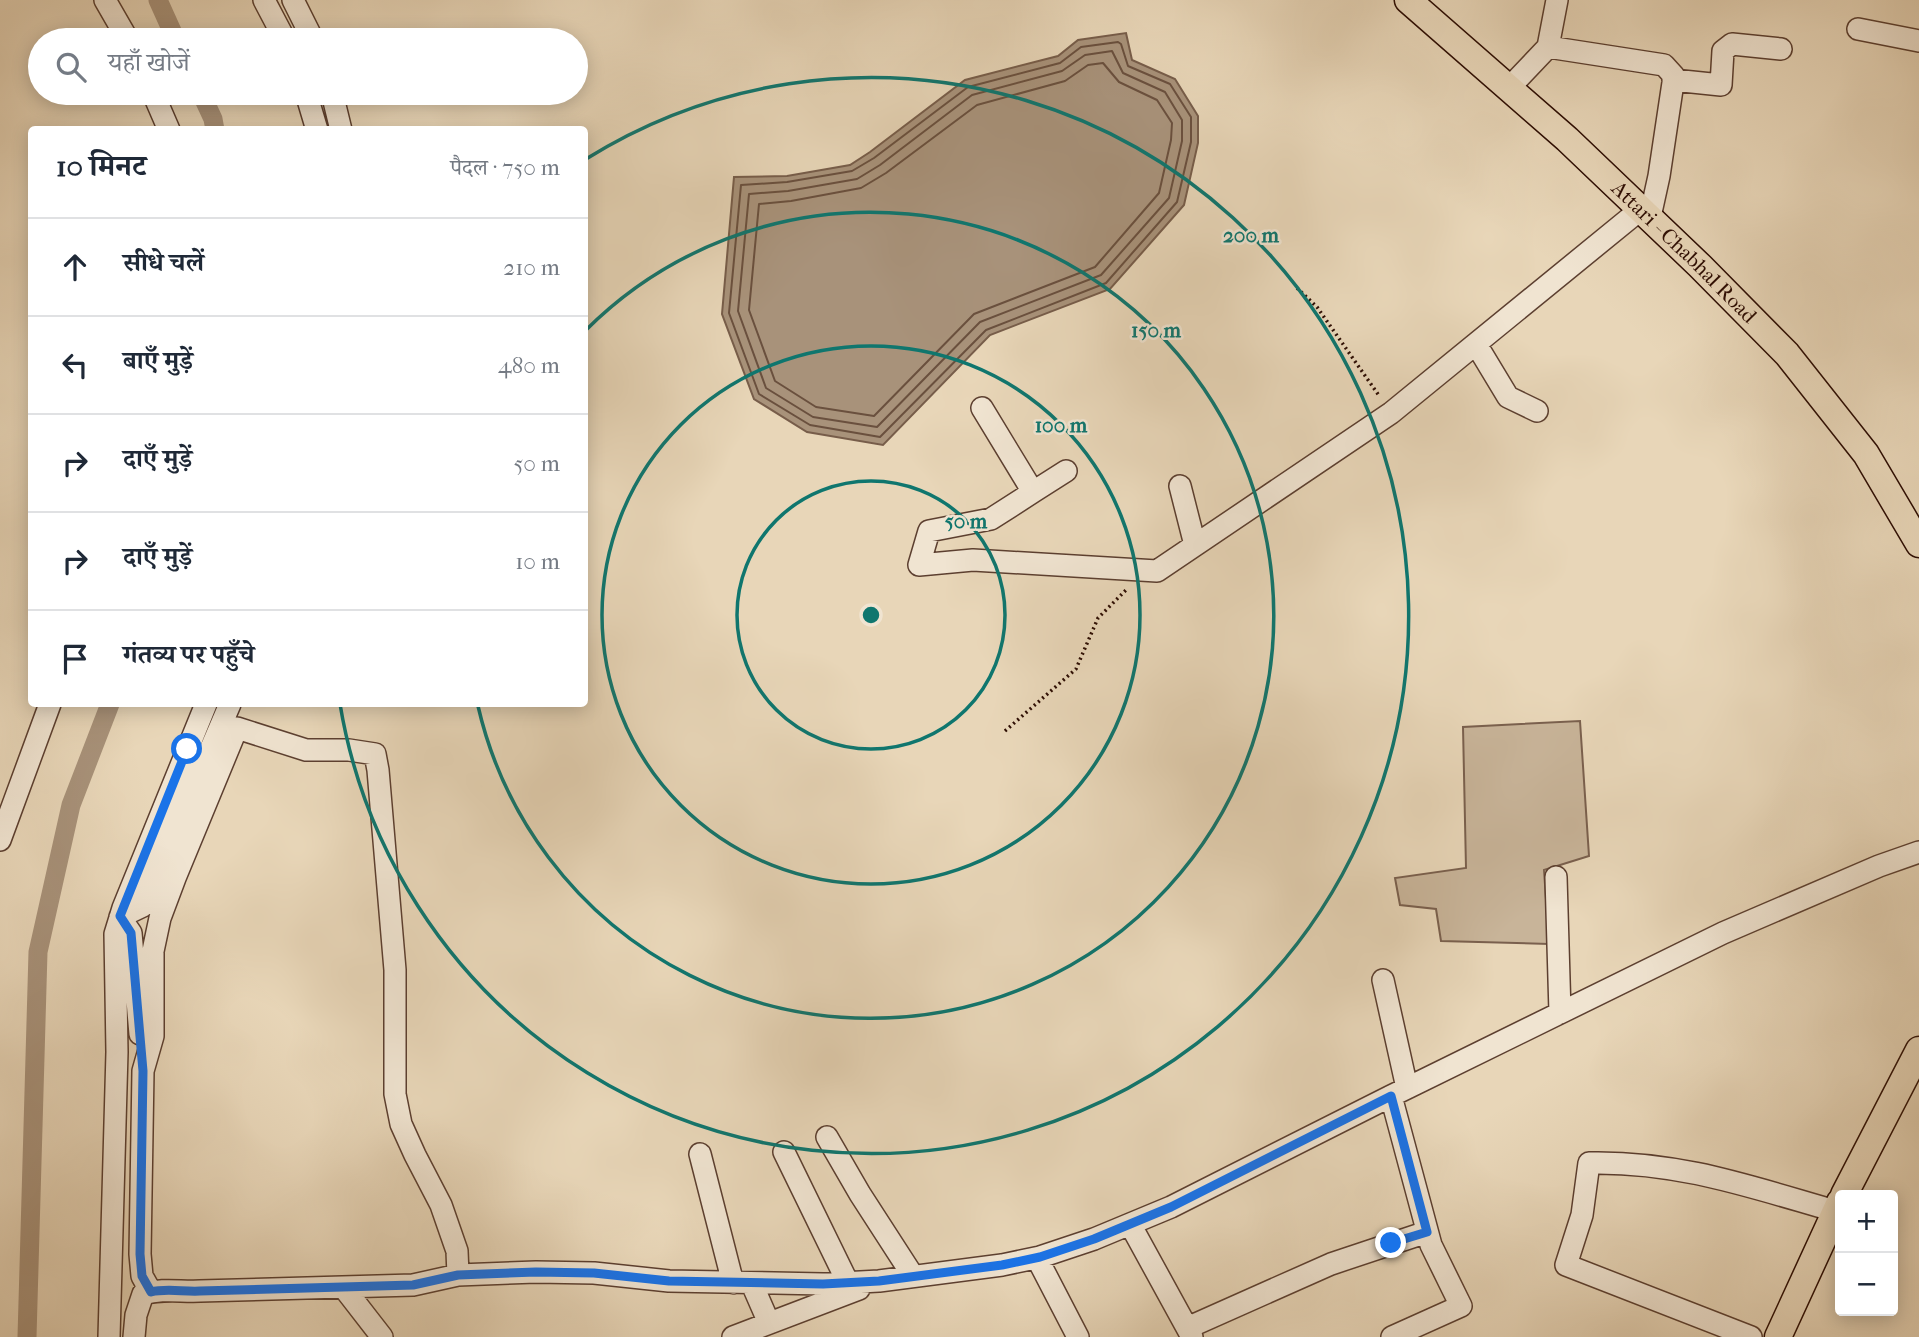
<!DOCTYPE html>
<html lang="hi">
<meta charset="utf-8">
<style>
body{margin:0;font-family:"IM FELL French Canon","Noto Serif Devanagari",serif;background:#f6f6f7;color:#1f2937}
.controls{position:absolute;right:21px;bottom:21px;display:grid;overflow:hidden;border-radius:7px;box-shadow:0 4px 18px #0003}
.controls button{width:63px;height:63px;display:grid;place-items:center;padding:0;border:0;border-bottom:2px solid #e0e1e3;background:#fff;color:#1f2937;font:35px sans-serif}
.stop{position:absolute;width:21px;height:21px;margin:-16px;border:5px solid #1a73e8;border-radius:50%;background:#fff}
.stop.end{background:#1a73e8;border-color:#fff;box-shadow:0 2px 7px #0008}
.list{margin:0;padding:0;list-style:none}
h2{display:flex;justify-content:space-between;align-items:center;height:91px;margin:0;padding:0 28px;font-size:30px}
h2 small{font-size:23px;font-weight:400;color:#747a83}
.list li{display:grid;grid-template-columns:46px 1fr auto;gap:21px;align-items:center;box-sizing:border-box;height:98px;padding:0 28px;border-top:2px solid #e0e1e3}
.list b{display:block;font-size:26px;white-space:nowrap}
.list em{font-size:23px;font-style:normal;color:#747a83}
.icon{flex:none;width:38px;height:38px;fill:none;stroke:currentColor;stroke-width:2;stroke-linecap:round;stroke-linejoin:round}
.map{position:relative;flex:none;width:1919px;height:1337px;overflow:hidden}
.search{position:absolute;background:#fff;box-shadow:0 4px 18px #0003;left:28px;top:28px;width:560px;height:77px;display:flex;align-items:center;gap:18px;box-sizing:border-box;padding:0 24px;border-radius:38px;color:#747a83;font-size:26px}
.panel{position:absolute;background:#fff;box-shadow:0 4px 18px #0003;left:28px;top:126px;width:560px;height:581px;border-radius:7px}
.map>svg:first-child{display:block}
</style>
<div class="map">
<svg width="1919" height="1337" viewBox="0 0 1919 1337">
<rect width="100%" height="100%" fill="#e8d6b8"/>
<filter id="stains"><feTurbulence type="fractalNoise" baseFrequency=".00286" numOctaves="4"/><feColorMatrix values="0 0 0 0 .2 0 0 0 0 .09 0 0 0 0 .02 0 0 0 .5 -.17"/></filter>
<radialGradient id="worn" r=".72"><stop offset=".6" stop-color="#630" stop-opacity="0"/><stop offset="1" stop-color="#630" stop-opacity=".3"/></radialGradient>
<!-- green -->
<path fill="#c8b499" stroke="#7a604e" stroke-width="2" d="M1580,721L1589,856L1544,870L1549,944L1441,941L1436,909L1400,905L1395,878L1466,868L1463,727Z"/>
<!-- water -->
<path fill="#a8927a" stroke="#775d4a" stroke-width="2" d="M1126,33L1132,60L1175,79L1198,116V143L1184,205L1110,289L990,335L883,445L807,432L754,399L722,314L734,177L787,176L850,165L870,152L965,80L1058,56L1078,40Z"/>
<g fill="none" stroke-linecap="round" stroke-linejoin="round">
<!-- shore -->
<path stroke="#6a503e" stroke-width="2" d="M1118,42L1121,44L1128,66L1170,84L1191,117V142L1177,202L1106,283L986,330L880,437L810,425L759,394L729,313L741,185L787,182L852,171L874,158L968,87L1060,63L1081,47Z
M1112,51L1123,73L1165,92L1182,120V141L1169,198L1101,275L980,322L877,427L813,417L766,388L738,311L749,194L788,191L857,179L880,165L972,95L1062,71L1085,55Z
M1103,63L1119,82L1157,100L1172,123L1171,140L1159,193L1095,267L974,314L874,416L816,407L775,381L749,310L759,204L791,201L861,188L886,173L977,105L1065,81L1088,65Z"/>
<!-- canal -->
<path stroke="#a8927a" stroke-width="19" d="M158,0L176,40
M201,93L213,119L215,130
M27,1337L38,952L71,805L110,704"/>
<!-- minor casing -->
<g stroke="#5c3f30" stroke-width="24">
<path id="minor" d="M105,0L128,40
M264,0L285,40
M293,0L313,40
M1858,29L1919,41
M1548,47L1557,0
M1673,80L1721,85L1723,51L1732,44L1781,49
M1509,88L1548,47L1664,65L1674,76L1659,176L1650,217
M153,93L169,130
M306,93L317,130
M332,93L341,130
M1476,344L1508,397L1537,411
M982,408L1033,492L991,519L929,531L919,565L973,560L1157,571L1391,413L1641,209
M1180,486L1195,545
M1033,492L1066,471
M0,840L50,704
M1556,877L1560,1013
M1383,980L1407,1088
M140,1034L131,933L120,917L143,906L230,704
M1391,1096L1431,1245L1461,1306L1392,1337
M827,1137L860,1194L913,1276
M784,1152L848,1283
M700,1154L733,1283
M1130,1224L1192,1337
M1037,1258L1078,1337
M752,1284L769,1323
M344,1288L382,1337
M151,1292L142,1276L140,1254L143,1071L153,1036V951L160,918L175,878L237,728L306,750H349L375,754L378,770L395,970V1094L401,1124L415,1155L441,1205L457,1251L458,1275
M1187,1328L1331,1264L1427,1232
M109,1337L117,1052L115,934L123,908L206,704
M134,1337L136,1315L143,1294C163,1288 180,1292 200,1291L413,1285L458,1275L536,1272L594,1273L669,1281L823,1284L879,1281L1002,1265L1040,1257L1094,1239L1171,1207L1391,1096L1723,933L1879,866L1919,852
M733,1337L859,1289
M1751,1337L1566,1265L1582,1215L1589,1163C1678,1161 1751,1187 1835,1211"/>
</g>
<!-- major casing -->
<g stroke="#2d0d03" stroke-width="29">
<g id="major">
<path id="s1" d="M1408,0L1567,139L1700,266L1787,354L1866,454L1919,544"/>
<path d="M1844,1195L1919,1050"/>
<path d="M1778,1337L1840,1202"/>
</g>
</g>
<!-- path -->
<path stroke="#2d0d03" stroke-width="3.5" stroke-dasharray="2 3.5" stroke-linecap="butt" d="M1297,288L1317,307L1380,397
M1005,731L1076,669L1098,618L1128,588"/>
<!-- minor -->
<use href="#minor" stroke="#f0e4d1" stroke-width="21"/>
<!-- major -->
<use href="#major" stroke="#e8d6b8" stroke-width="26"/>
</g>
<g fill="none" stroke-linecap="round" stroke-linejoin="round">
<!-- route -->
<path stroke="#1a73e8" stroke-width="9" d="M187,749L120,916L131,933L143,1071L140,1254L142,1276L151,1292C166,1288 184,1292 200,1291L413,1285L458,1275L536,1272L594,1273L669,1281L823,1284L879,1281L1002,1265L1040,1257L1094,1239L1171,1207L1391,1096L1427,1232L1391,1243"/>
</g>
<!-- distance rings -->
<g fill="none" stroke="#0f766e" stroke-width="3.5">
<circle cx="871" cy="615" r="134"/>
<circle cx="871" cy="615" r="269"/>
<path d="M586 330A403 403 0 1 1 478 706"/>
<path d="M586 159A538 538 0 1 1 340 704"/>
</g>
<g text-anchor="middle" stroke-width="5" stroke-linejoin="round" paint-order="stroke">
<!-- street labels -->
<g font-size="21" fill="#2d0d03" stroke="#f0e4d1">
<text dy="7" stroke="none"><textPath href="#s1" startOffset="374">Attari - Chabhal Road</textPath></text>
</g>
</g>
<circle cx="871" cy="615" r="10" fill="#0f766e" stroke="#f0e4d1" stroke-width="3.5"/>
<g font-size="21" text-anchor="middle" font-weight="bold" fill="#0f766e" stroke="#f0e4d1" stroke-width="5" stroke-linejoin="round" paint-order="stroke">
<text x="1251" y="242">200 m</text>
<text x="1156" y="337">150 m</text>
<text x="1061" y="432">100 m</text>
<text x="966" y="528">50 m</text>
</g>
<rect width="100%" height="100%" filter="url(#stains)"/>
<rect width="100%" height="100%" fill="url(#worn)"/>
</svg>
<div class="controls">
<button>+</button>
<button>−</button>
</div>
<div class="stop" style="left:187px;top:749px"></div>
<div class="stop end" style="left:1391px;top:1243px"></div>
<div class="search"><svg class="icon" aria-label="search" viewBox="0 0 24 24"><circle cx="10" cy="10" r="6"/><path d="M15 15l6 6"/></svg>यहाँ खोजें</div>
<section class="panel">
<h2>10 मिनट<small>पैदल · 750 m</small></h2>
<ul class="list">
<li><svg class="icon" aria-label="ahead" viewBox="0 0 24 24"><path d="M12 20V5M6 11l6-6 6 6"/></svg><div><b>सीधे चलें</b></div><em>210 m</em></li>
<li><svg class="icon" aria-label="left" viewBox="0 0 24 24"><path d="M17 20v-9H6M10 6l-5 5 5 5"/></svg><div><b>बाएँ मुड़ें</b></div><em>480 m</em></li>
<li><svg class="icon" aria-label="right" viewBox="0 0 24 24"><path d="M7 20v-9h11M14 6l5 5-5 5"/></svg><div><b>दाएँ मुड़ें</b></div><em>50 m</em></li>
<li><svg class="icon" aria-label="right" viewBox="0 0 24 24"><path d="M7 20v-9h11M14 6l5 5-5 5"/></svg><div><b>दाएँ मुड़ें</b></div><em>10 m</em></li>
<li><svg class="icon" aria-label="arrive" viewBox="0 0 24 24"><path d="M6 21V4h12l-3 4 3 4H6"/></svg><div><b>गंतव्य पर पहुँचे</b></div></li>
</ul>
</section>
</div>
